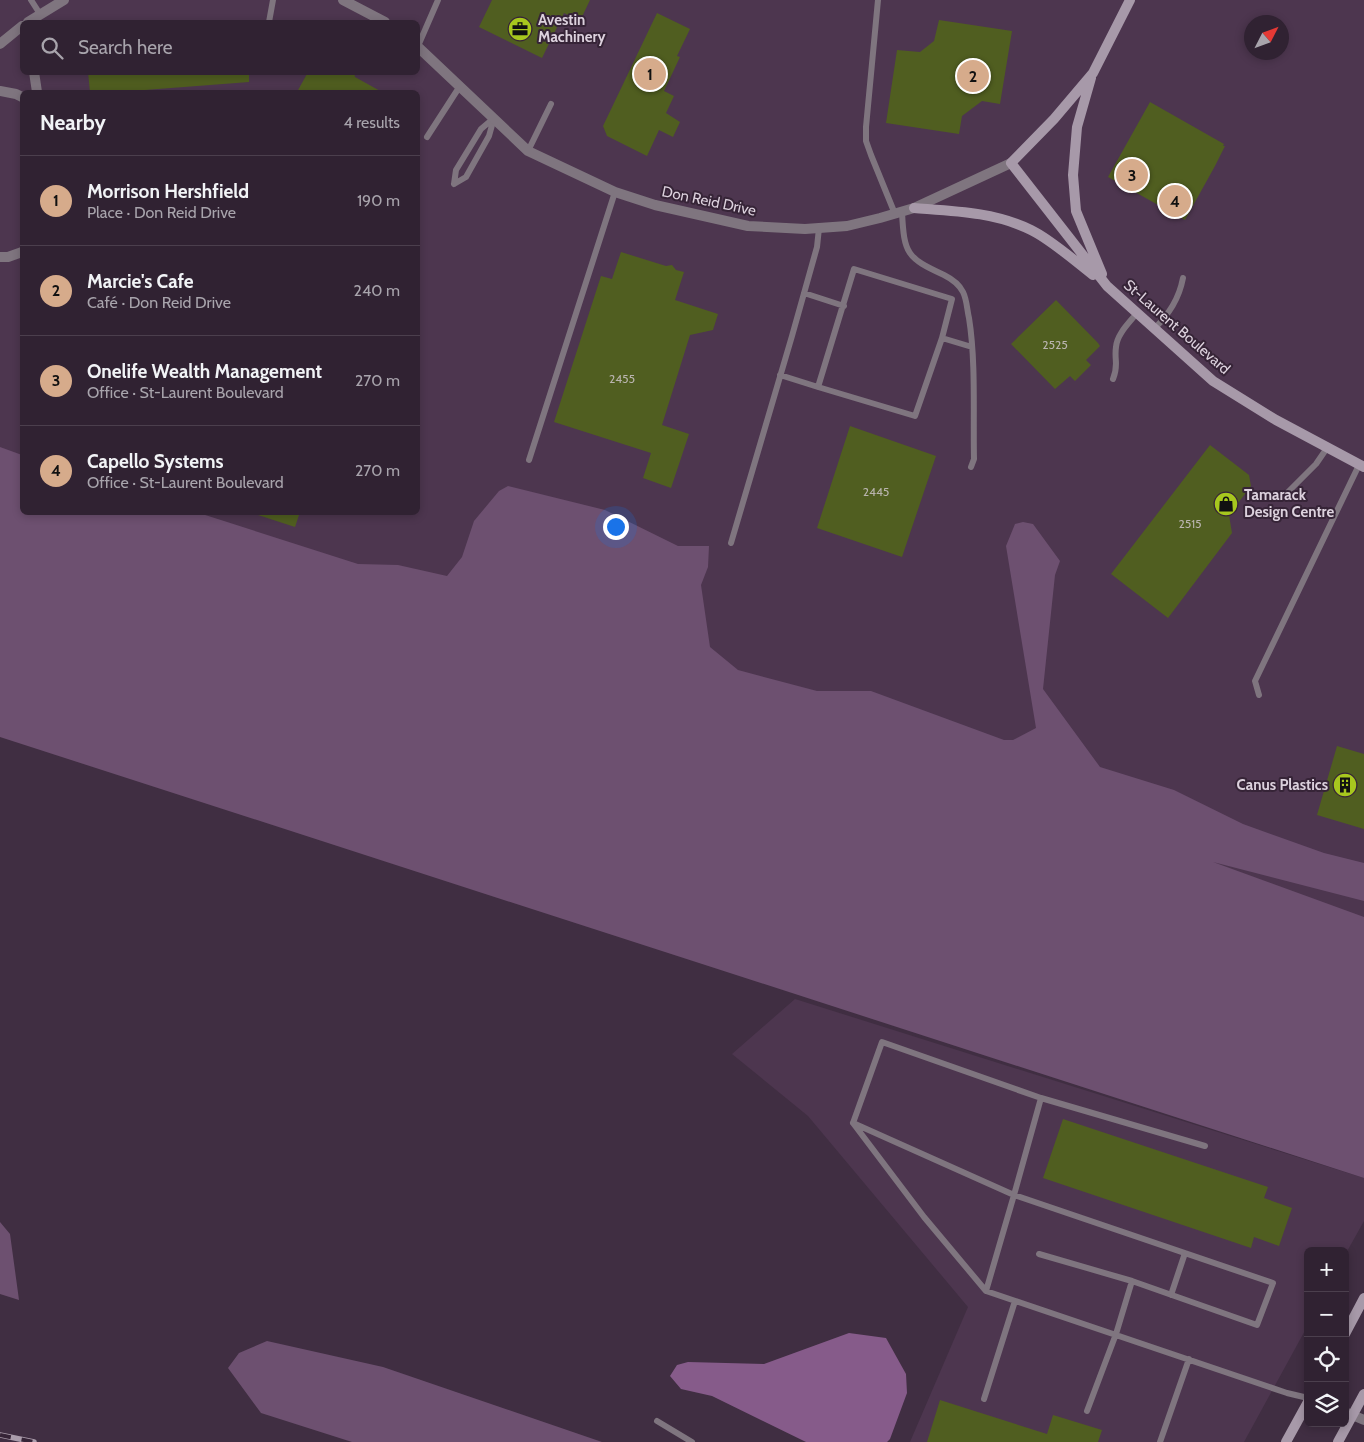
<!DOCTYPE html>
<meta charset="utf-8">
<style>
body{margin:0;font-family:Cabin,sans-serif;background:#3c2f3e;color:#f1f3f6}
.controls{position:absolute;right:15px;bottom:15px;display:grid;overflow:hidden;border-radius:8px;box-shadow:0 2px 8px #0003}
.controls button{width:45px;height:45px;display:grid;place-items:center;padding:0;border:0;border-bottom:1px solid #4b3f4d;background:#302232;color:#f1f3f6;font:25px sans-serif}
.compass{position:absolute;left:1244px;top:15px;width:45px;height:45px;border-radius:50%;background:#302232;box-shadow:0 2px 8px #0003;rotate:48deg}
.you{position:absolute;left:615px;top:526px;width:18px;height:18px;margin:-12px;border:4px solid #fff;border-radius:50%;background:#1a73e8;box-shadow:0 0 0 8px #1a73e833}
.badge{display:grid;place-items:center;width:32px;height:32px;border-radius:50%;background:#d6ab8b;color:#111;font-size:16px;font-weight:700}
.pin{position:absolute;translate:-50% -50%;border:2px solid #fff;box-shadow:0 1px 5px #0006}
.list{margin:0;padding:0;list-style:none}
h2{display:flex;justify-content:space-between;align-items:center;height:65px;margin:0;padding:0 20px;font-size:21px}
h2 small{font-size:16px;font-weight:400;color:#a8a4ac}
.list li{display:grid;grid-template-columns:32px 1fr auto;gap:15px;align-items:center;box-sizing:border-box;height:90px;padding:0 20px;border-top:1px solid #4b3f4d}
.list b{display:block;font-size:19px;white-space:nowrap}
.list p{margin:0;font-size:16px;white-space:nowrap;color:#a8a4ac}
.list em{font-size:16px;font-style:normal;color:#a8a4ac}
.icon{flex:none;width:28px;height:28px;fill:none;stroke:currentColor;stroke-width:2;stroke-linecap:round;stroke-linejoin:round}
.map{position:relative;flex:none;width:1364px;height:1442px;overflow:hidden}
.search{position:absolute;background:#302232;box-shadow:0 2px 8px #0003;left:20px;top:20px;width:400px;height:55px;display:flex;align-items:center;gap:12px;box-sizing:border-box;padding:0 18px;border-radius:8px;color:#a8a4ac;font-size:19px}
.panel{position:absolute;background:#302232;box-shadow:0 2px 8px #0003;left:20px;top:90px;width:400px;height:425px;border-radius:8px}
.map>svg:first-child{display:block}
</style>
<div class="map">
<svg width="1364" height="1442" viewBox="0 0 1364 1442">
<rect width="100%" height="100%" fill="#402e42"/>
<!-- built -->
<path fill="#4d364f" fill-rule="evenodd" d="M0,0H1364V920L168,513L418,512V92H22V463L0,455ZM22,22H418V72H22ZM1252,22H1282V52H1252Z
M795,999L1364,1178V1221L1345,1255V1251H1308V1325L1244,1442H910L968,1307L808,1116L732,1054Z"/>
<!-- green -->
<path fill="#6d5070" d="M0,447L22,455V512L199,513L358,564L398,565L447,576L462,557L474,521L499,491L508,486L605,510L678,546H709L708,567L701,585L710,647L738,670L817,691H871L1004,740H1013L1036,728L1006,546L1015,524L1023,522L1033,524L1060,561L1055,575L1043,689L1100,767L1174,790L1243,824L1324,853L1364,863V901L1213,862L1364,917V1178L0,737Z
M0,1222L10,1234L19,1300L0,1294Z
M267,1341L383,1367L602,1442H352L261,1413L228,1368L239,1353Z"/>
<!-- water -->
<path fill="#865b8a" d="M849,1333L886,1338L906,1374L907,1393L890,1439L887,1442H806L712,1396L681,1389L670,1376L677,1365L688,1362L764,1364Z"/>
<!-- building -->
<path fill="#505e20" d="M492,0H590L580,21L564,13L542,58L479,27Z
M657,13L690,29L677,56L680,57L664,91L674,96L666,113L680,122L673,137L659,130L647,156L607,136L603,126Z
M939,20L1012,31L1000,104L982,101L962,116L959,134L886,123L897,50L920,52L934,41Z
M88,72H249V82L119,92H90Z
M308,72H354L355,77L382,92H297Z
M1150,102L1224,144L1223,146H1225L1215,166L1185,220L1108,177Z
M621,252L666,266L672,265L676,270L684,272L675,300L718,314L713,330L690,335L662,425L689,434L671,488L643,478L651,453L554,422L601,276L612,279Z
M1056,300L1098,343L1100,346L1086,360L1091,365L1075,381L1070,376L1055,389L1011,344Z
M850,426L936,456L902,557L817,528Z
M1210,445L1249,475L1251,486L1229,515L1232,533L1168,618L1111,574Z
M259,512H300L295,527L258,515Z
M1337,746L1364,754V829L1317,815Z
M1063,1119L1268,1187L1264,1198L1292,1208L1279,1246L1254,1237L1251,1248L1043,1178Z
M940,1400L1047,1434L1053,1415L1102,1430L1098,1442H927Z"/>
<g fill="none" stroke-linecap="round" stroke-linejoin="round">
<!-- lane -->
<path stroke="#7f757f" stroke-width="6" d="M31,0L40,14
M878,0L866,127V141L871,155L895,214
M269,22L273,0
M418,46L438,0
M427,137L460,86
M528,151L551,104
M454,184L466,177L489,136L494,118
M454,184L456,170L481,129L494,118
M902,212C904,254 907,258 944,275C952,279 959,284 963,292C967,300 967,310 969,318C976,362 973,414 974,459L971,467
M854,269L952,299L942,338L915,416L818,387Z
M804,293L844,306
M1154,329C1169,314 1179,299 1183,278
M942,338L972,347
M780,375L818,387
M1113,379C1119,365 1114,360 1116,347C1117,334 1129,323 1137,313
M529,460L615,192
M1284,496L1316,464L1327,448
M731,543L792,336L817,247L819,228
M1259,695L1255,681L1359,465
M882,1042L1041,1098L1014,1195L853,1123Z
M1041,1098L1205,1146
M853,1123L924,1217L986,1291L1287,1393L1308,1398
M1039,1254L1132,1281
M986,1291L1014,1195L1273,1283L1257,1325L1132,1281L1116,1334L1087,1411
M1171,1295L1185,1253
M984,1399L1015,1301
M657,1421L692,1442
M1160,1442L1189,1359"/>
<!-- street -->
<path stroke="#7f757f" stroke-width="10" d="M343,0L385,22
M28,22L64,0
M0,44L22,26
M418,47L528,151L615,192L655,205L748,226L805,229L847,226L880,218L914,208L1011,163
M34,72L37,92
M0,91L16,94L22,97
M0,257H8L22,252
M1345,1412L1364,1420"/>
<!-- secondary -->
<path stroke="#a799a9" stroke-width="10" d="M1130,0L1093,73L1054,119L1011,163L1107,286L1213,381L1276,420L1364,467
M1091,78L1077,127L1073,175L1076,211L1102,274
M914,208C953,211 995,212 1031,230C1050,239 1075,261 1093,275
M1345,1334L1364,1298
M1286,1442L1308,1402
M1338,1442L1364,1394"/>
<!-- rail casing -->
<g stroke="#aa9cab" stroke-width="5.5">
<path id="rail" d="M0,1435L34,1442"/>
</g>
<!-- rail -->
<use href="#rail" stroke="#362437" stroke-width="4" stroke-dasharray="11" stroke-linecap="butt"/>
</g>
<!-- icons -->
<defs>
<g id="office-disc" transform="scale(1.25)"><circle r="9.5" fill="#a7c71e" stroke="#362437"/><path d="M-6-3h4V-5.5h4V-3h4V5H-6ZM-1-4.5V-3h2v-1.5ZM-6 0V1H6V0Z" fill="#111"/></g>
<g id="shop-disc" transform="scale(1.25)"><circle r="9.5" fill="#a7c71e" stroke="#362437"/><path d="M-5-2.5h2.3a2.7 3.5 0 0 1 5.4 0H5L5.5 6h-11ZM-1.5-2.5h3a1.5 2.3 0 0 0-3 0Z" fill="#111"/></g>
<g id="building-disc" transform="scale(1.25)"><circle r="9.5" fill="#a7c71e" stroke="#362437"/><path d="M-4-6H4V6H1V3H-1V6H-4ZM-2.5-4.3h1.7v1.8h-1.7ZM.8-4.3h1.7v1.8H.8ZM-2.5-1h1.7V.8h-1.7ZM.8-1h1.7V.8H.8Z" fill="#111"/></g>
</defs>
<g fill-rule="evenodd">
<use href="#office-disc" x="520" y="29"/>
<use href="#shop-disc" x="1226" y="504"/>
<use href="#building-disc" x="1345" y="785"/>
</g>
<g text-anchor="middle" stroke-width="4" stroke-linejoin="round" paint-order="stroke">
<!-- number labels -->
<g font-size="12" fill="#b9b4ae">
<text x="1055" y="349">2525</text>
<text x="622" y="383">2455</text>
<text x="876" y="496">2445</text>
<text x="1190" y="528">2515</text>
</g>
<!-- poi labels -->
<g font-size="15" font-weight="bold" fill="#dcd1dd" stroke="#362437" text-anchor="start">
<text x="538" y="25">Avestin<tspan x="538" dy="17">Machinery</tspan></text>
<text x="1244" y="500">Tamarack<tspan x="1244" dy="17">Design Centre</tspan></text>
<text x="1328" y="790" text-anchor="end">Canus Plastics</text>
</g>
<!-- street labels -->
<g font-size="15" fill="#dcd1dd" stroke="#362437">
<text transform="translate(709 201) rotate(12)" y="5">Don Reid Drive</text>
<text transform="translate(1177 327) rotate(41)" y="5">St-Laurent Boulevard</text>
</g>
</g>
</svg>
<div class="controls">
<button>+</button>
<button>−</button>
<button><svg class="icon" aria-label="locate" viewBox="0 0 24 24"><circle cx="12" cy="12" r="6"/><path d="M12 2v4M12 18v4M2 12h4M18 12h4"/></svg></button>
<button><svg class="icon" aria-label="layers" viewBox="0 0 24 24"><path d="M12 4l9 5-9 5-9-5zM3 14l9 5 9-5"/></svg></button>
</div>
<svg class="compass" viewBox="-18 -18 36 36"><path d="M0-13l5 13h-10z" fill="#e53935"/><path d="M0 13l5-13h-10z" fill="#a8a4ac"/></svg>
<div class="you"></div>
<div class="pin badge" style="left:650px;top:74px">1</div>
<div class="pin badge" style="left:973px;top:76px">2</div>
<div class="pin badge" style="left:1132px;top:175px">3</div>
<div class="pin badge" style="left:1175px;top:201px">4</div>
<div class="search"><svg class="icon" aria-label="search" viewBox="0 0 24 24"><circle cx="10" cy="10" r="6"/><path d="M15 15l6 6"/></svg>Search here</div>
<section class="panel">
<h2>Nearby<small>4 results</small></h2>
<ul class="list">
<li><span class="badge">1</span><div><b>Morrison Hershfield</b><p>Place · Don Reid Drive</p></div><em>190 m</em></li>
<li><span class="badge">2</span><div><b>Marcie's Cafe</b><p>Café · Don Reid Drive</p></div><em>240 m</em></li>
<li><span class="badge">3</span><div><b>Onelife Wealth Management</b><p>Office · St-Laurent Boulevard</p></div><em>270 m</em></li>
<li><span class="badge">4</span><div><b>Capello Systems</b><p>Office · St-Laurent Boulevard</p></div><em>270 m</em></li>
</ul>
</section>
</div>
